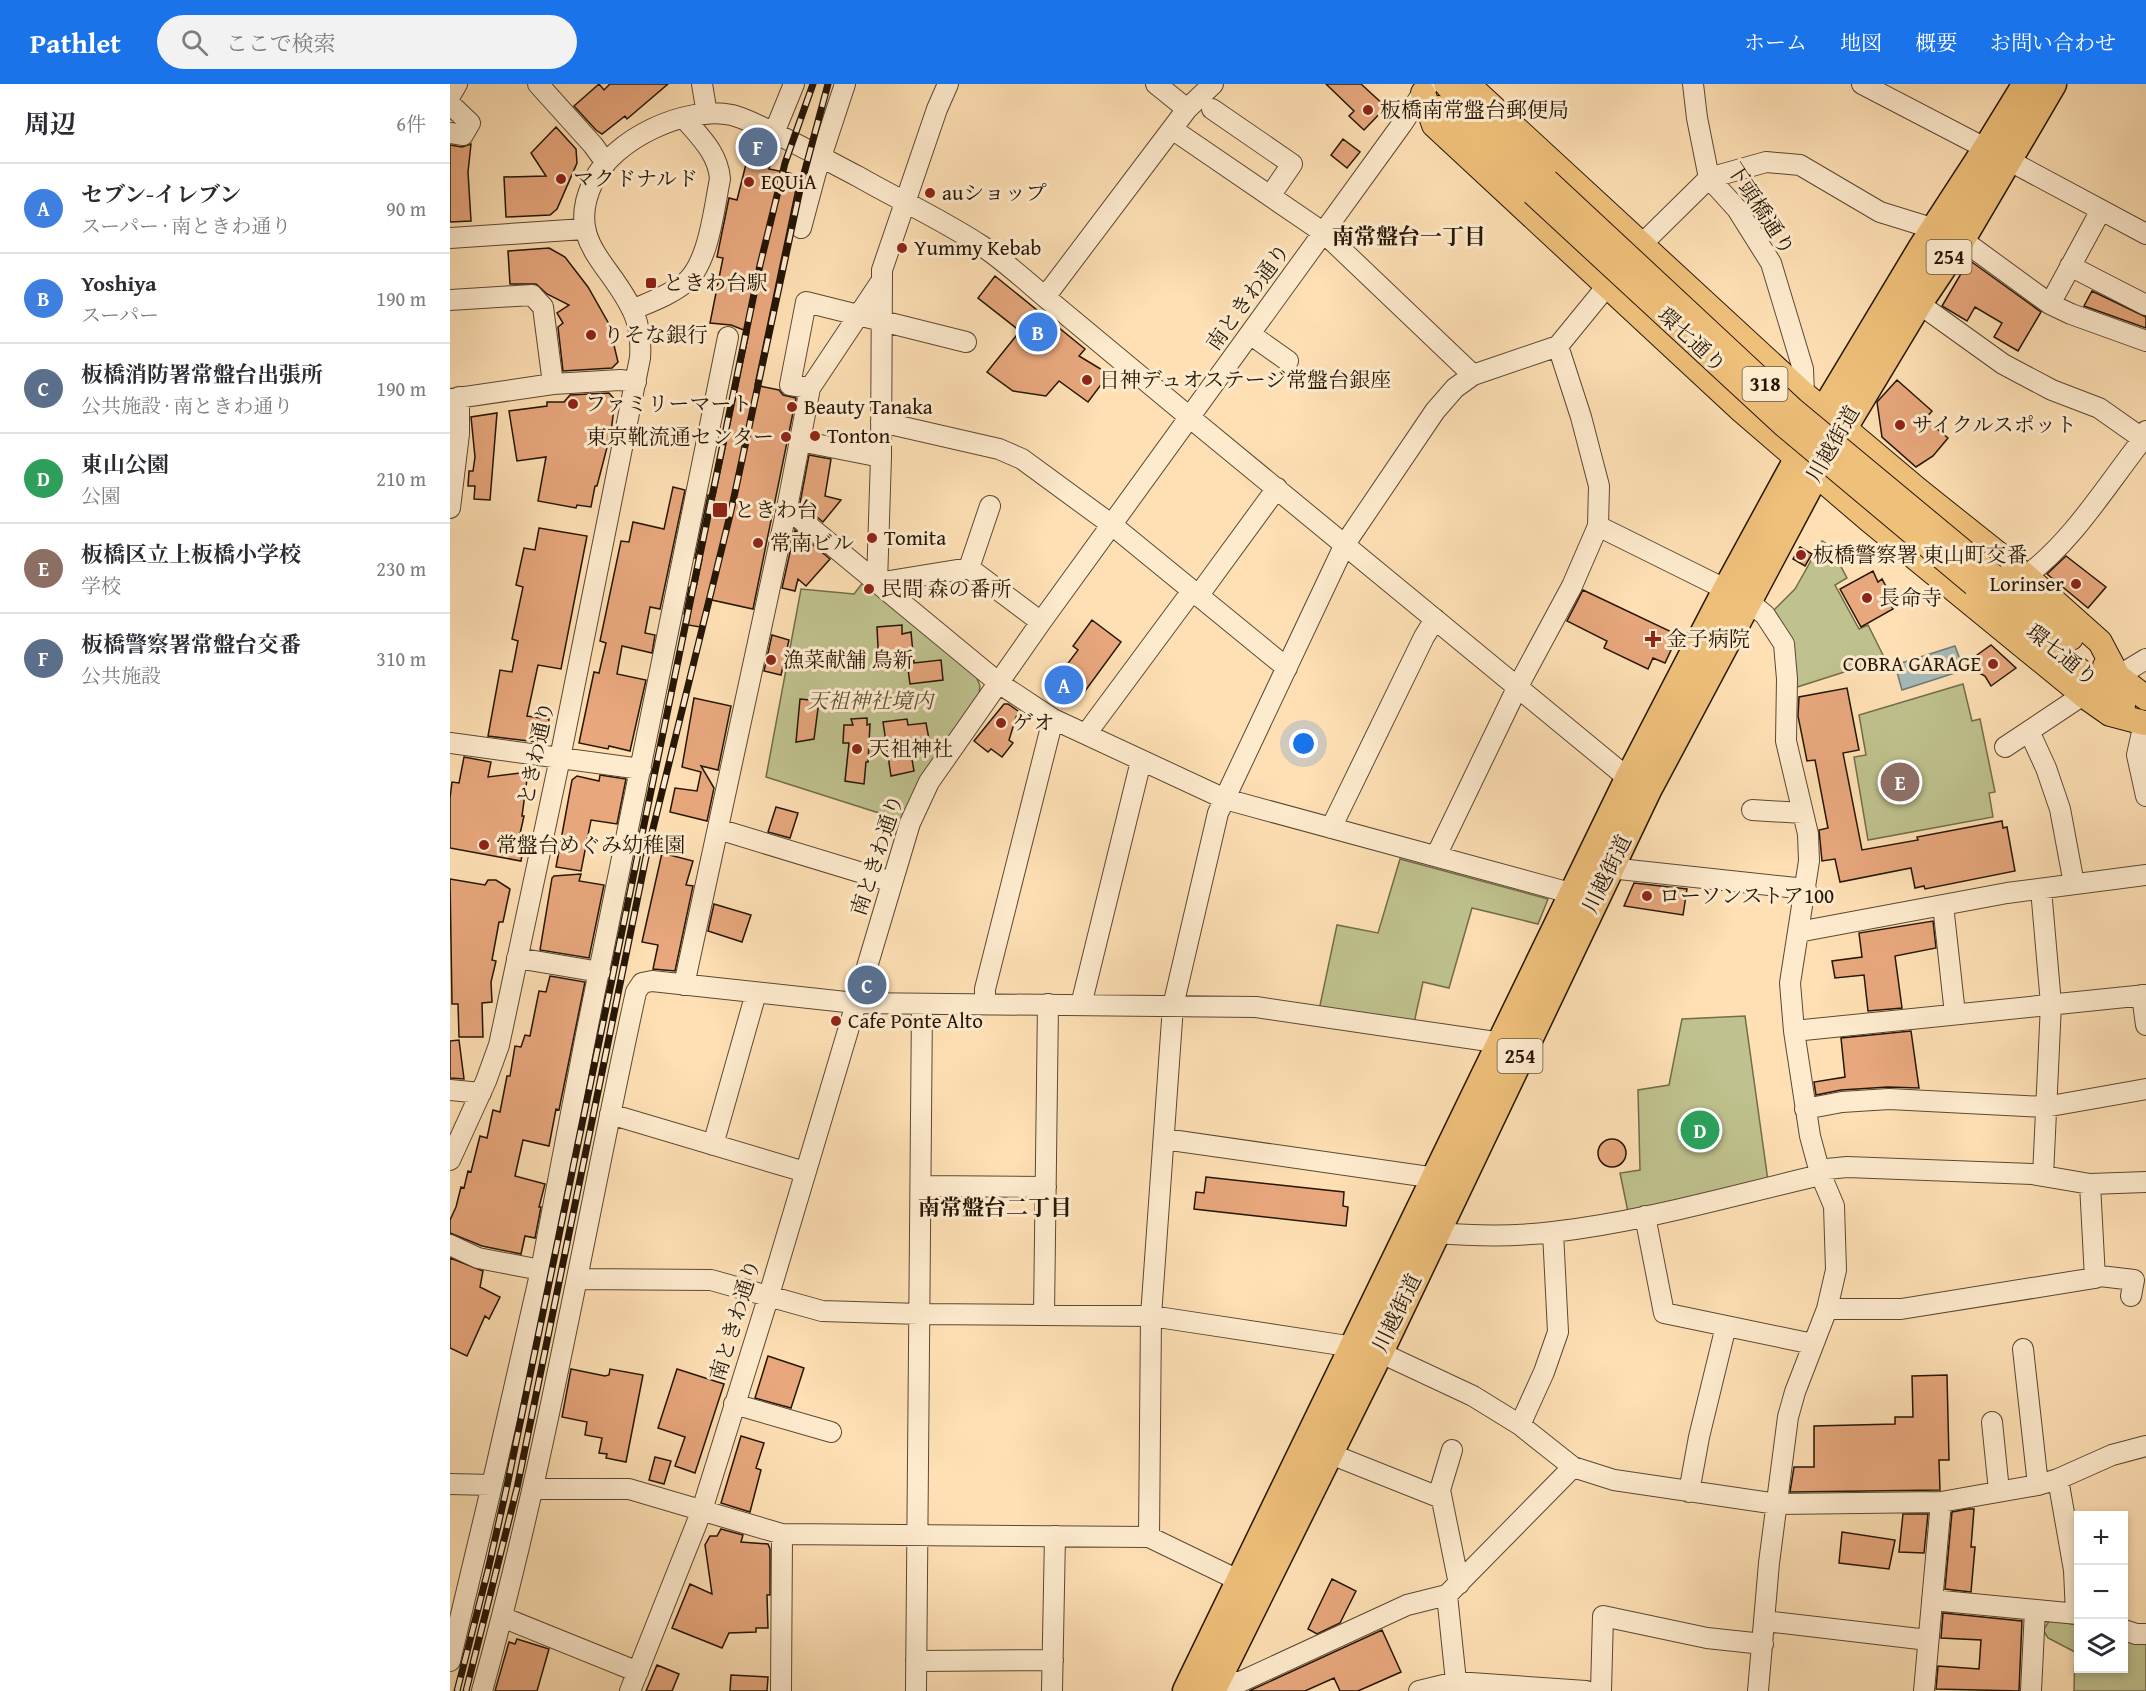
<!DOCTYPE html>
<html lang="ja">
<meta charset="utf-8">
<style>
body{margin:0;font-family:"Gentium Book Plus","Noto Serif JP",serif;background:#f2f2f3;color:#2b2b33}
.controls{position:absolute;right:18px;bottom:18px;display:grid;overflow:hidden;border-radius:0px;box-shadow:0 3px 9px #0003}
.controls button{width:54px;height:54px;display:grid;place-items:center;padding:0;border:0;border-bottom:2px solid #e1e1e2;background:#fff;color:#2b2b33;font:30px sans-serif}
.you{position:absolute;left:854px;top:660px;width:21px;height:21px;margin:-15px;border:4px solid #fff;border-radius:50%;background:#1a73e8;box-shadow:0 0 0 9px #1a73e833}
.badge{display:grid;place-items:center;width:39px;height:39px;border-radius:50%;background:#1a73e8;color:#fff;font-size:20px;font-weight:700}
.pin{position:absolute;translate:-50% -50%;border:3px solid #fff;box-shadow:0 2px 6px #0006}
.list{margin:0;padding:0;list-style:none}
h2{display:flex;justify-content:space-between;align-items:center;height:78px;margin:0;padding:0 24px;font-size:26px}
h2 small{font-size:20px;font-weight:400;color:#7c7c81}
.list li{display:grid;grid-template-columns:39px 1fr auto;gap:18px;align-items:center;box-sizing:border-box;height:90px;padding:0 24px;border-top:2px solid #e1e1e2}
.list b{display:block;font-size:22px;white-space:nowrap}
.list p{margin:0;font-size:20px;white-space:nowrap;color:#7c7c81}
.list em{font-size:20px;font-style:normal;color:#7c7c81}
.icon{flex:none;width:33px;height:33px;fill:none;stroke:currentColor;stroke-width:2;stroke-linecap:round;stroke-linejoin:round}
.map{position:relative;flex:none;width:1696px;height:1607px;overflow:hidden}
header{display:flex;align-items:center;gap:36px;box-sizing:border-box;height:84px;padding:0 30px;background:#1a73e8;color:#fff}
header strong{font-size:28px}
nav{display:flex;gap:33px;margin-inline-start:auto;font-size:21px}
.search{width:420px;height:54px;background:#f2f2f3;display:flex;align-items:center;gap:15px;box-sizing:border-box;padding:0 21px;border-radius:33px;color:#7c7c81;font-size:22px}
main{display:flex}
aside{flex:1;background:#fff}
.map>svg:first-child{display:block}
</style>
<header>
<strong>Pathlet</strong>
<div class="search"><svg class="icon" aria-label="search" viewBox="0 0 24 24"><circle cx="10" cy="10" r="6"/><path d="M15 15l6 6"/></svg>ここで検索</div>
<nav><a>ホーム</a><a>地図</a><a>概要</a><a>お問い合わせ</a></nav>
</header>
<main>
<aside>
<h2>周辺<small>6件</small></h2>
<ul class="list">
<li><span class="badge" style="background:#3f7fe0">A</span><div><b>セブン-イレブン</b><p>スーパー · 南ときわ通り</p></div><em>90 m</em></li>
<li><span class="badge" style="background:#3f7fe0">B</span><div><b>Yoshiya</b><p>スーパー</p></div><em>190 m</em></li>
<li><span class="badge" style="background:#5c6f8a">C</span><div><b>板橋消防署常盤台出張所</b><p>公共施設 · 南ときわ通り</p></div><em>190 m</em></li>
<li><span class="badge" style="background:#2e9e5b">D</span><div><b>東山公園</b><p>公園</p></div><em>210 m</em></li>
<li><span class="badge" style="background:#8d6e63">E</span><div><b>板橋区立上板橋小学校</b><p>学校</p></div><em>230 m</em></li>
<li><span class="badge" style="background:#5c6f8a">F</span><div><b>板橋警察署常盤台交番</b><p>公共施設</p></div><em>310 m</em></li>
</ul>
</aside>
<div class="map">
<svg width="1696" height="1607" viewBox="0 0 1696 1607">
<rect width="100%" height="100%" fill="#fee0b4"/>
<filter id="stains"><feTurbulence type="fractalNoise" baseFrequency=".00333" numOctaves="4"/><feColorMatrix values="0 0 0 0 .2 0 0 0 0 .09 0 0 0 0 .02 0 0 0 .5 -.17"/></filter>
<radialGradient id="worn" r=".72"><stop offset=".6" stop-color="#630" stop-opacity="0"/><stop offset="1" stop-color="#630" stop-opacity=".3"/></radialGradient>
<!-- green -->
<path fill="#bfc28e" stroke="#726c4a" stroke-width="1.5" d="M1372,457L1380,462L1397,494L1385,501L1409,545L1418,541L1435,575L1341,605L1320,530L1345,505Z
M414,497L526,592L530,602L529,610L476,691L451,736L316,693L351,505L404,510Z
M1513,600L1522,637L1530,635L1545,708L1539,709L1543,733L1418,756L1404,673L1416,671L1409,631Z
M950,775L1098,815L1088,840L1022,824L999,904L973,898L964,939L869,926L887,841L928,849Z
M1295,932L1318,1097L1178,1128L1170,1089L1190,1086L1188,1006L1219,1001L1232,935Z
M1600,1536L1628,1541V1584H1674V1555L1696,1557V1607H1624L1625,1568L1598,1554L1593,1546Z"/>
<!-- water -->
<path fill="#a5bab9" stroke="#727871" stroke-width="1.5" d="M1505,562L1514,586L1452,606L1445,581Z"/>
<!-- building -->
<path fill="#e8a77d" stroke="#251606" stroke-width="1.5" d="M149,0L154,6L160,0H218L177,35L175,32L152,50L146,46L124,22Z
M876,0H911L936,23L914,46L899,32L904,27Z
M106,43L126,65L127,79L107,125L100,131L56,133L54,93L96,92L81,69Z
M893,55L910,68L897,84L881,71Z
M21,60L18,88L21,137L0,138V61L12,63Z
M301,60L323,68L319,85L349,91L305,301L329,306L333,311L346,314L303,525L257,515L250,543L238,541L240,531L234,530L239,503L246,504L252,475L245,474L258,411L265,412L299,248L281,241L260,239L273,174L267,173L279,114L287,116Z
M99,164L115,173L138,203L159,240L168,278L162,284L113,287L108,243L113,239L107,229L119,221L97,210L86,200H60L58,167Z
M1519,176L1591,228L1568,267L1544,253L1552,239L1525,223L1517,237L1492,222Z
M545,192L635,265L629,272L659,290L638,318L609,297L596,312L563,307L537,288L570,247L528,214Z
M1642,207L1696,233V244L1634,222Z
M1447,296L1482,327L1475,335L1498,354L1483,372L1466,383L1432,353L1427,318Z
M159,309L165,316L161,348L147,402H145L141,423L127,421L126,424L88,417L96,373L67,377L59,327L97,322V318H114L120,311Z
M47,329L40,416L24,415L25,402H18L19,387H23L25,373L21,333Z
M359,371L381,375L375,412L391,416L373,438L350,419Z
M223,403L235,406L210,525L200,523L195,549L205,551L202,569L172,562L167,590L196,596L180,667L159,662L158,665L129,659L144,588L149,589L156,559L150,557L171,457L179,458L183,438L214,445Z
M89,444L137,452L111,585L88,581L77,632L99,635L97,650L87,658L38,652L50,586L62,588L68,557L62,555L73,503L66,501L74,464L85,466Z
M345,446L380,475L356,502L348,495L345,507L332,504Z
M1350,463L1362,470L1355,482L1343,475Z
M1616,472L1656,503L1638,524L1597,490Z
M1423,487L1428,498L1432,495L1441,512L1437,514L1443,525L1411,543L1390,505Z
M1133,506L1228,551L1215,579L1203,574L1198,585L1154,564L1157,557L1117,537Z
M642,536L671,558L627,618L623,615L618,622L598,606L628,566L623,562Z
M452,541V550L461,548L464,579L491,576L493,596L460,600L458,585L447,587L446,582L429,583L427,543Z
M322,551L339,556L331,591L314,587Z
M1541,561L1566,584L1541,602L1535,592L1529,589L1527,571Z
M1397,604L1409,666L1393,669L1412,766L1468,756L1467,753L1552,737L1553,744L1557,743L1565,787L1475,805L1474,802L1465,804L1461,784L1390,798L1385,775L1372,777L1369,746L1378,744L1365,676L1357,677L1348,632L1349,613Z
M244,614L281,622L268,686L251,682L264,704L257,737L220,728L225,704L247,707L251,688L232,683Z
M350,615L369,617L364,655L346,658Z
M554,620H558L568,627L559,656L563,659L552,673L541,665L538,668L524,657Z
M417,634V641L420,640L418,678H416L414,700L395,697L399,659H393L394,641H403L401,635Z
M457,635L458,641L476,639L479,655L459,658L464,687L441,692L433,638Z
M14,673L41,678L38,693L78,688L72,732H74L70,750L75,751L71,777L0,764V714L2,698L9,699Z
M150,691L176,695L167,740L141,736L131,787L106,783L122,696L127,692L149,697Z
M326,723L348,729L340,754L318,748Z
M212,769L243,777L236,801L243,802L225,887L203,885L208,861L192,858Z
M131,790L129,797L154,801L139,874L90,866L102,794L104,792Z
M0,795L35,801L38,796H46L60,805L53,838H49L42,876L46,877L41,898L42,918L32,919L33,953H9L8,920H2Z
M1184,799L1237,805L1233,831L1174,822Z
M264,820L301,831L292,858L258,847Z
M1483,837L1486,864L1445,872L1452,924L1418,927L1414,891L1385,894L1382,877L1412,873L1409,849Z
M100,892L135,898L109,1026L106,1025L99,1062L73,1056L65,1092L95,1100L89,1123H91L85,1154L75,1152L71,1170L32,1162L0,1149V1136L6,1123L11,1103L14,1104L18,1087L21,1088L30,1052L37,1054L43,1026L50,1028L57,992H60L65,962L71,963L75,951L80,952L89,907L96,908Z
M1461,947L1469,1004L1438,1003L1391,1006L1366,1011L1364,998L1395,993L1391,954Z
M9,956L14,995L0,994V957Z
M1148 1069a14 14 0 1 1 28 0a14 14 0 1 1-28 0Z
M756,1093L894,1108L893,1122L898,1123L896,1142L744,1125L746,1108L754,1109Z
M0,1174L33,1187L30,1203L50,1213L39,1235L35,1232L17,1272L0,1264Z
M318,1272L354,1284L341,1324L305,1314Z
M121,1285L155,1292L159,1291L160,1285L193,1291L176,1378L156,1374L157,1370L149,1369L152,1354L135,1351L137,1338L112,1333Z
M227,1285L274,1300L245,1389L225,1382L235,1353L208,1344Z
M1497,1291L1499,1376H1489L1490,1406L1340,1408L1344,1383H1364V1342L1445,1340V1333H1463L1462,1292Z
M291,1352L314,1359L306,1384L311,1386L300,1428L271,1419Z
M205,1373L221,1377L214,1400L199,1396Z
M1518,1425H1524L1521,1463H1525L1521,1508L1495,1505L1502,1428Z
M1453,1430H1478L1474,1469L1449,1468Z
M271,1445L293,1451L291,1458L318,1460L320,1465V1511H317L318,1544H306V1548L279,1549L272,1564L222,1544L240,1500L262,1510L255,1461L260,1452H267Z
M1392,1448L1445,1456L1439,1485L1389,1479Z
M882,1495L906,1507L890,1539L867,1550L858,1545Z
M1493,1529L1572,1537L1569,1607L1486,1605L1488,1582L1529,1585L1531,1556L1491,1554Z
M932,1546L951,1588L908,1607H890L884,1594L855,1607H799Z
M67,1555L99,1565L87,1607H45L59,1558L65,1560Z
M207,1581L229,1590L222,1607H196Z
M281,1591L318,1593L317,1607H280Z"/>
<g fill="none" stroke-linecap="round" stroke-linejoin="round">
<!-- minor casing -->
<g stroke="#5b4832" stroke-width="22">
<path id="minor" d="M88,0L143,61L156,79
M252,0L257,30
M498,0L487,25L432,186L431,373L427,499L519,484L591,538
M706,0L737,25
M1243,0L1247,34L1259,94L1287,125L1321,179L1353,285L1354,310
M1412,0L1537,65
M0,12L7,0
M0,20L20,39L13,51L0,49
M762,25L842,80L820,112
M722,45L874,149L1023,291
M324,49L344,0
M1558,76L1696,150
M351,144L366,88L395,0
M0,154L134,145
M1511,155L1600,220L1621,230L1696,257
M1192,160L1259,94L1316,78L1350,81L1430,128L1485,145
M1620,182L1696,221
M595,213L737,25L763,0
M0,216L82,211L93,223L103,300
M1468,219L1553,280L1602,306L1649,324L1696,357
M1600,220L1651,126
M182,226C200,218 220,211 235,199C259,179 264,124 270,95C268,69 250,53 234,34
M800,250L838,277
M360,304L340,301L356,218L516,258
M0,315L103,300L170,296L186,298
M431,338L549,365L572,375L662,441L837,584
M350,357L431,373
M0,424L9,350V313
M337,424L550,600L603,635L775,715L1124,810
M1148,442L1277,506
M519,484L540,422
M1576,492C1623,457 1656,402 1693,355L1696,347
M748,512L827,404
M1298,517L1315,531L1334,560L1337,595L1336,657L1358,750L1359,777L1340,899L1344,947L1360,1052L1370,1089L1384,1122L1386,1186L1377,1225L1345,1308L1338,1333L1319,1479L1308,1607
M1668,592L1696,575
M1694,639L1687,671L1696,712
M1579,647L1596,684L1610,725L1624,800
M636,650L742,507
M0,659L191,685
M1555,663L1633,611
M1302,726L1353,729
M881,744L974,553L985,535
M268,745L442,798
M986,772L1067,604L1122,502L1148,442L1149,402L1131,333L1108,262
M1160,784L1356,805
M1591,805L1601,920L1593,1092
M1493,821L1505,930
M1348,848L1557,809L1696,791
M67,874L150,888
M234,901L337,424L360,304L432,196
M1692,911L1696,941
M535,920V905L603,635
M631,921L691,677
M1344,947L1696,911
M0,1006L31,1009
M1355,1025L1392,1018L1439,1015L1595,1023L1696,1005
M160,1030L355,1088
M714,1055L986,1094
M263,1061L306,909
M0,1076L36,997L49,961L110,674L190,274C191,260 190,244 184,230C163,180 114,159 143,98C163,55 236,21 282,31C294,34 305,40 316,45C348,60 378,77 409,93C449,116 493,136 532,162C556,178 578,199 601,218C650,259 700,300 749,341C893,458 1035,578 1179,695L1190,702
M471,1102L596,1103
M1195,1132L1214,1229L1363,1260
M985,1149C1025,1152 1064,1153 1103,1148C1191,1138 1277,1113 1362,1093L1377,1085L1397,1083L1582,1090L1640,1100L1696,1098
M0,1161L28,1174L91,1186
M1645,1194L1650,1192L1684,1196L1681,1212
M127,1195L261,1196L372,1227L470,1230L701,1232L904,1263
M1377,1225H1451L1645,1194L1640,1100
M594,1231L598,920
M1573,1265L1588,1401
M929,1268L1023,1312L1070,1341L1123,1383L1164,1396L1327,1420L1491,1418L1588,1401L1608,1395L1662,1371L1696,1362
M284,1320L381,1348
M1542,1338L1549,1407
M1070,1341L1094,1288L1108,1248L1103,1148
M1002,1366L990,1406L1009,1500
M878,1369L991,1414
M1608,1395L1624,1486L1626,1530
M0,1400L42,1401
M83,1405H179L332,1450L699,1453L790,1497
M1239,1408L1249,1353L1276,1242
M699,1453L701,1232L723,922L768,729L895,460L985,327L1005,304L1023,291L1108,262L1157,202
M1482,1516L1628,1530
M52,1533L188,1588
M1315,1537L1478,1556
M1674,1546L1686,1550H1696
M0,1577L42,1401L91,1186L136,951L278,253
M466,1577L603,1576
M765,1598H790L957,1521L997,1511
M32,1607C96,1377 135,1141 186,908L192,899L202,897L405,919L806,923L1052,959
M180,1607L252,1426L319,1211L460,739L479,698L591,538L952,40L978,1
M331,1607L332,1450
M466,1607L472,920
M602,1607L605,1452
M969,1607L1006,1598L1136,1607
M1007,1607L997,1511L1123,1383
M1151,1607L1153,1532L1257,1554L1313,1560
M1474,1607L1491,1418
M1581,1607L1585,1526"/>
</g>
<!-- major casing -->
<g stroke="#251606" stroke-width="26">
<path id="major" d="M996,0L1023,30L1097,97
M1009,0L1022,4L1354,310L1468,406L1576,492L1650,558L1668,592
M973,9L984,41L1292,327L1419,436L1633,611L1660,630L1694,639
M989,24L1083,109
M1543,492L1621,554
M1524,500L1673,622
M1655,582L1696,614"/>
</g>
<!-- highway casing -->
<g stroke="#251606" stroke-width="31">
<path id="highway" d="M737,1607L1179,695L1277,506L1374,328L1472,165L1537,65L1577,0
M761,1607L929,1268L1197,706L1365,390L1468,219L1511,155L1602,0"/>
</g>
<!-- minor -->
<use href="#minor" stroke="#feebce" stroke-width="20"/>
<!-- major -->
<use href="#major" stroke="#efc07a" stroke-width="24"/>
<!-- highway -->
<use href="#highway" stroke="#efc07a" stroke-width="28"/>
<!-- rail casing -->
<g stroke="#251606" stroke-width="7">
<path id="rail" d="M7,1607L38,1486L57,1402L310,181L335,79L363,0
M16,1607L67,1404L196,773L281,427L351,101L378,0"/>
</g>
<!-- rail -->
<use href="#rail" stroke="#feebce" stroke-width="4.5" stroke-dasharray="14" stroke-linecap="butt"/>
<!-- major-bridge casing -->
<g stroke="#251606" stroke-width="26" stroke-linecap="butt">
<path id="major-bridge" d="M1097,97L1343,326L1543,492
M1083,109L1333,340L1524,500"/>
</g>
<!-- major-bridge -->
<use href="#major-bridge" stroke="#efc07a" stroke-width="24"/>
</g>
<!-- markers -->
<g fill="#8f2418" stroke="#feebce" stroke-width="2">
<circle cx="918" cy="26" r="6"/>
<circle cx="111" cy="95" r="6"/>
<circle cx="299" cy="98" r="6"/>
<circle cx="480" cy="109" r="6"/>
<circle cx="452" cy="164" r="6"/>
<rect x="195" y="193" width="12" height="12" rx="3"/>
<circle cx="141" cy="251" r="6"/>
<circle cx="637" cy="296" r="6"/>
<circle cx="123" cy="320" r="6"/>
<circle cx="342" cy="323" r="6"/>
<circle cx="1450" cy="341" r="6"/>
<circle cx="365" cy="352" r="6"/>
<circle cx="336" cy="353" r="6"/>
<rect x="262" y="418" width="16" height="16" rx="3"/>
<circle cx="422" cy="454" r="6"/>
<circle cx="308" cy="459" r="6"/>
<circle cx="1351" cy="471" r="6"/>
<circle cx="1626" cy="500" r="6"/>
<circle cx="419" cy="505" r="6"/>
<circle cx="1417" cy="514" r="6"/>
<path d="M1200 546h6v6h6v6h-6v6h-6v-6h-6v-6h6z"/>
<circle cx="321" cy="576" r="6"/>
<circle cx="1543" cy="580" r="6"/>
<circle cx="551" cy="639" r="6"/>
<circle cx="407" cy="665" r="6"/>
<circle cx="34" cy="761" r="6"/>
<circle cx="1197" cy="812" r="6"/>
<circle cx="386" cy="937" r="6"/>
</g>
<g text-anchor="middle" stroke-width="6" stroke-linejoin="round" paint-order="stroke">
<!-- shield labels -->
<g fill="#feebce" stroke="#665642" stroke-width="1.5">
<rect x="1476.5" y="156" width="45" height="34" rx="4.5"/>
<rect x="1292.5" y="283" width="45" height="34" rx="4.5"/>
<rect x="1047.5" y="955" width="45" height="34" rx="4.5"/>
</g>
<g font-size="20" font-weight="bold" fill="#251606">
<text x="1499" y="180">254</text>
<text x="1315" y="307">318</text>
<text x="1070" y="979">254</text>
</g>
<!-- poi labels -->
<g font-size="21" fill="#251606" stroke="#feebce" text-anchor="start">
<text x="930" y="33">板橋南常盤台郵便局</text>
<text x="123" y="102">マクドナルド</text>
<text x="311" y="105">EQUiA</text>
<text x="492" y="116">auショップ</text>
<text x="464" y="171">Yummy Kebab</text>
<text x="213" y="206">ときわ台駅</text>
<text x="153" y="258">りそな銀行</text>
<text x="649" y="303">日神デュオステージ常盤台銀座</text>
<text x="135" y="327">ファミリーマート</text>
<text x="354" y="330">Beauty Tanaka</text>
<text x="1462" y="348">サイクルスポット</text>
<text x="377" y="359">Tonton</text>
<text x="324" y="360" text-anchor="end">東京靴流通センター</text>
<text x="284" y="433">ときわ台</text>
<text x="434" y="461">Tomita</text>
<text x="320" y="466">常南ビル</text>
<text x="1363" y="478">板橋警察署 東山町交番</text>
<text x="1614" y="507" text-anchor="end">Lorinser</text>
<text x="431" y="512">民間 森の番所</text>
<text x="1429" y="521">長命寺</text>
<text x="1216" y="562">金子病院</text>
<text x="333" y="583">漁菜献舗 鳥新</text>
<text x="1531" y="587" text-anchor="end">COBRA GARAGE</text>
<text x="563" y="646">ゲオ</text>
<text x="419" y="672">天祖神社</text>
<text x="46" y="768">常盤台めぐみ幼稚園</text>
<text x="1209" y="819">ローソンストア100</text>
<text x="398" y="944">Cafe Ponte Alto</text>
</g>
<!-- street labels -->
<g font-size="21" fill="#251606" stroke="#feebce">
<text transform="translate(1311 125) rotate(57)" y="7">下頭橋通り</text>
<text transform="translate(798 213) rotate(-54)" y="7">南ときわ通り</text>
<text transform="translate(1242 256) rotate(43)" y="7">環七通り</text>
<text transform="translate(1383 360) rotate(-60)" y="7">川越街道</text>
<text transform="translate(1612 571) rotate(39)" y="7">環七通り</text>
<text transform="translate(86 669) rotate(-78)" y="7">ときわ通り</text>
<text transform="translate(427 771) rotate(-72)" y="7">南ときわ通り</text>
<text transform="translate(1157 790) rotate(-64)" y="7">川越街道</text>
<text transform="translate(947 1229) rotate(-64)" y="7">川越街道</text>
<text transform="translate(285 1236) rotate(-73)" y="7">南ときわ通り</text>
</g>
<!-- park labels -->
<g font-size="21" font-style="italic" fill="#5b5236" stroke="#feebce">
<text x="420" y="624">天祖神社境内</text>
</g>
<!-- neighbourhood labels -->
<g font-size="22" font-weight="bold" fill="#251606" stroke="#feebce">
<text x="959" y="160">南常盤台一丁目</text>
<text x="545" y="1131">南常盤台二丁目</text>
</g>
</g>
<rect width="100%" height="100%" filter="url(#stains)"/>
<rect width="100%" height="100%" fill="url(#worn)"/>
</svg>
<div class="controls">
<button>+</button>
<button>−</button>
<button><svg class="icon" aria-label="layers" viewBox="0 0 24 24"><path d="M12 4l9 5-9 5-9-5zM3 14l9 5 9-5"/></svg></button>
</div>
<div class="you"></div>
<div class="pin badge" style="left:614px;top:601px;background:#3f7fe0">A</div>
<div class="pin badge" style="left:588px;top:248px;background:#3f7fe0">B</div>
<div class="pin badge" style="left:417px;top:901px;background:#5c6f8a">C</div>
<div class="pin badge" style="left:1250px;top:1046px;background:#2e9e5b">D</div>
<div class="pin badge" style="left:1450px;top:698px;background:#8d6e63">E</div>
<div class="pin badge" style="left:308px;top:63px;background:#5c6f8a">F</div>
</div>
</main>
